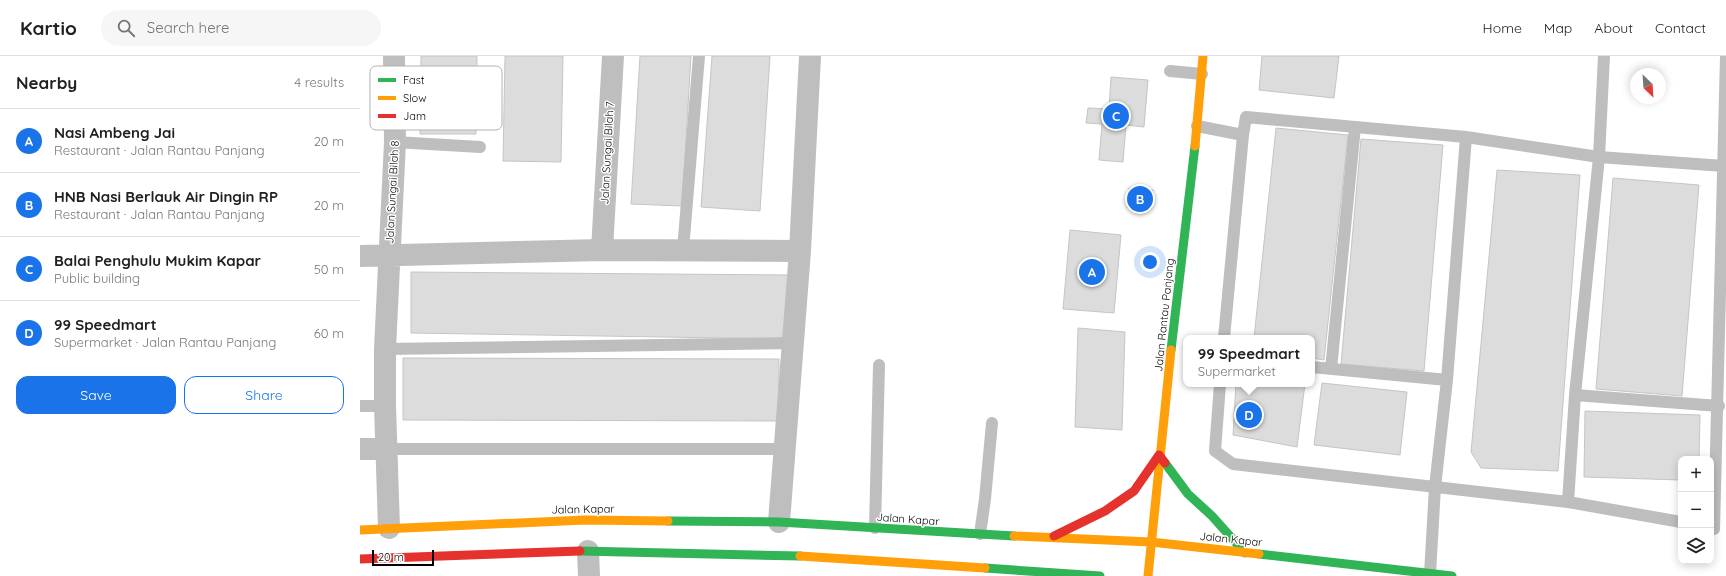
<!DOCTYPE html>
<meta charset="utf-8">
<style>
body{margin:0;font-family:Quicksand,sans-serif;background:#f6f6f6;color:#202124}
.controls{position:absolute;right:12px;bottom:12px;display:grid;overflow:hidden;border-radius:8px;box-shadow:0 2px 10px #0003}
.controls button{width:36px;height:36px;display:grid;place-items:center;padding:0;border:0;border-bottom:1px solid #e0e0e0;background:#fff;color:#202124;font:20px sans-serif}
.compass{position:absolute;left:1270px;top:12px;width:36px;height:36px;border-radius:50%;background:#fff;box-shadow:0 2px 10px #0003;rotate:155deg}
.scale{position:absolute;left:12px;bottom:10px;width:62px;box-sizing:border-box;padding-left:4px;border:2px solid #000;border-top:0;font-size:11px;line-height:14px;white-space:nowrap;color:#000;-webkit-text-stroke:3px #fff;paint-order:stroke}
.you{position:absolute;left:790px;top:206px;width:14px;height:14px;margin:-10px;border:3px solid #fff;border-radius:50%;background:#1a73e8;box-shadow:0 0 0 6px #1a73e833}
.badge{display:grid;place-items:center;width:26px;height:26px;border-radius:50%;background:#1a73e8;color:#fff;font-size:13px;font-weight:700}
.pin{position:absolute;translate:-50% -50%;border:2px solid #fff;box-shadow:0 1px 4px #0006}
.popup{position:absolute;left:823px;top:279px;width:132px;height:52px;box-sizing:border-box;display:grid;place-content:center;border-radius:8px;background:#fff;filter:drop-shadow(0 1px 3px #0005);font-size:13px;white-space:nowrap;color:#757577}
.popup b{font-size:15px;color:#202124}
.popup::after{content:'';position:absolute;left:50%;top:100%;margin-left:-8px;border:8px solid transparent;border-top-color:#fff}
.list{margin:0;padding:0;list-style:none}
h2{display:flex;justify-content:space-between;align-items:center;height:52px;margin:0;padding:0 16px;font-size:17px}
h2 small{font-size:13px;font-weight:400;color:#757577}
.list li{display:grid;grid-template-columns:26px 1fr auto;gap:12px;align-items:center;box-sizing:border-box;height:64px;padding:0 16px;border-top:1px solid #e0e0e0}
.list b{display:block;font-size:15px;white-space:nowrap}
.list p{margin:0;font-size:13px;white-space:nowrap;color:#757577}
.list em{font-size:13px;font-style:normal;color:#757577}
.actions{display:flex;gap:8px;padding:12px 16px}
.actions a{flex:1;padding:9px 0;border:1px solid #1a73e8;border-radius:12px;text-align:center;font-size:14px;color:#1a73e8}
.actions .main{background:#1a73e8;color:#fff}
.icon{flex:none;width:22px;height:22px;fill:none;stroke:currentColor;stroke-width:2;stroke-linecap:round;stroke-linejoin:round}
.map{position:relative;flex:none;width:1366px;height:520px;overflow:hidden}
header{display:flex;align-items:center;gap:24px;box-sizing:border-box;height:56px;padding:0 20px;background:#fff;border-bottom:1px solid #e0e0e0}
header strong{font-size:19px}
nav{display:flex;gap:22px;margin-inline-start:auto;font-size:14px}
.search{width:280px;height:36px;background:#f6f6f6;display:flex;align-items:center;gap:10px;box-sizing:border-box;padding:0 14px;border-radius:22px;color:#757577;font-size:15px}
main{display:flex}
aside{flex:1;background:#fff}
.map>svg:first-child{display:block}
</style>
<header>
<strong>Kartio</strong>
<div class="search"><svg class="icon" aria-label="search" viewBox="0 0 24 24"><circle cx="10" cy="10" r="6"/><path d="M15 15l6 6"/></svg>Search here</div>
<nav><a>Home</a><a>Map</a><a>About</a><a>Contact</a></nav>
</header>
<main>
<aside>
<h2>Nearby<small>4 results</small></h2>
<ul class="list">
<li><span class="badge">A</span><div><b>Nasi Ambeng Jai</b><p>Restaurant · Jalan Rantau Panjang</p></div><em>20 m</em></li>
<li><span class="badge">B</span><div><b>HNB Nasi Berlauk Air Dingin RP</b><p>Restaurant · Jalan Rantau Panjang</p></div><em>20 m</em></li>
<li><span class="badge">C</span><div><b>Balai Penghulu Mukim Kapar</b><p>Public building</p></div><em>50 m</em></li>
<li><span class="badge">D</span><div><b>99 Speedmart</b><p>Supermarket · Jalan Rantau Panjang</p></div><em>60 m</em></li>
</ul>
<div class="actions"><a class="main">Save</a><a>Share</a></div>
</aside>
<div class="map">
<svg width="1366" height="520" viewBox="0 0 1366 520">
<rect width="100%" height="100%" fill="#fff"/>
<!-- building -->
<path fill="#dcdcdc" stroke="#c5c5c5" d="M61,0H117L116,78H60Z
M145,0H203L201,106L143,105Z
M280,0H331L322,150L271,148Z
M352,0H410L400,155L341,151Z
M902,0H979L974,42L899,34Z
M751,21L788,24L784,71L766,69L763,106L739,104L742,68L726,67L728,52L749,53Z
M916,72L988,79L964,304L952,302V282H894Z
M1001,83L1083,89L1064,315L981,308Z
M1137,114L1220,119L1198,415L1121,412L1111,396Z
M1253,122L1339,129L1322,340L1236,333Z
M769,132L793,134L791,153L767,151Z
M710,174L761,179L754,257L703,253Z
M51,216L429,219L428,283L51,277Z
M718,272L765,276L762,374L715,371Z
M43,302L419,303V365L43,364Z
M962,327L1047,336L1040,399L954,389Z
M876,328H945L937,391L873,379Z
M1225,355L1340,359L1339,403H1321V424L1224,421Z"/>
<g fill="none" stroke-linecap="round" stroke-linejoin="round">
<!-- lane -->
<path stroke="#bebebe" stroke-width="12" d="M810,15L842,18
M837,70L883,79
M35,86L120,91
M323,194L339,0
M864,282L883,79L886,61L1106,81L1239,101L1364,110
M25,293L432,287
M952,311L1087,324
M971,313L995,71
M860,328L855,395L873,408L1208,446L1321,466
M1215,339L1359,350
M0,350H25
M26,393H424
M1208,446L1215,339L1239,101L1244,0
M515,472L519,309
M1351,472L1354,473L1366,0
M620,478L625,443L632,367
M1070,518L1075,431L1087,324L1106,81"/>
<!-- street -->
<path stroke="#bebebe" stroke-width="22" d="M242,194L253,0
M0,200L242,194L440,195
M0,393H26
M419,466L440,195L450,0
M29,472L25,350V293L35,86L34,0
M228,495L229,520"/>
<!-- fast -->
<path stroke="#30b455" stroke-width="9" d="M811,294L835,90
M805,407L828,438L852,460L885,497
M308,465L419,466L654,480
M220,495L440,500
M899,498L1092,520
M625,512L740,520"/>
<!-- slow -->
<path stroke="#ff9f0a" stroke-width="9" d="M835,90L843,0
M0,474L225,464L308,465
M654,480L791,486L899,498
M440,500L625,512
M788,520L811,294"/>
<!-- jam -->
<path stroke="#e5322d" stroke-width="9" d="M694,480L745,455L774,435L799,399L805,407
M0,503L220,495"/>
</g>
<g text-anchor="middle" stroke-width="3" stroke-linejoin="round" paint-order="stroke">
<!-- street labels -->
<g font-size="11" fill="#000" stroke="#fff">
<text transform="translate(247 97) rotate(-87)" y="4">Jalan Sungai Bilah 7</text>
<text transform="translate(32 136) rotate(-87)" y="4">Jalan Sungai Bilah 8</text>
<text transform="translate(804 259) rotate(-84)" y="4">Jalan Rantau Panjang</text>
<text transform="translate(223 453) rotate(-1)" y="4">Jalan Kapar</text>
<text transform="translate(548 463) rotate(4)" y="4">Jalan Kapar</text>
<text transform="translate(871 483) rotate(6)" y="4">Jalan Kapar</text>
</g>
</g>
<!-- legend -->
<rect x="10" y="10" width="132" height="64" rx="6" fill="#fff" stroke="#b2b2b2" stroke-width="1"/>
<rect x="18" y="22" width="18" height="4" fill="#30b455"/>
<rect x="18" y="40" width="18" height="4" fill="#ff9f0a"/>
<rect x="18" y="58" width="18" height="4" fill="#e5322d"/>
<g font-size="11" fill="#000">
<text x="43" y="28">Fast</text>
<text x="43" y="46">Slow</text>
<text x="43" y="64">Jam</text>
</g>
</svg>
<div class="controls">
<button>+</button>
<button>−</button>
<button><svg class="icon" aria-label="layers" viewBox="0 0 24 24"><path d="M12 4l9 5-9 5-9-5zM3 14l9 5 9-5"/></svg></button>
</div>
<svg class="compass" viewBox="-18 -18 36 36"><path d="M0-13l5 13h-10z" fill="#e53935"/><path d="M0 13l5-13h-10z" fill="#757577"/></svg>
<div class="scale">20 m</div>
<div class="you"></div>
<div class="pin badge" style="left:732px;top:216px">A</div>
<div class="pin badge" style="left:780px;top:143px">B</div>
<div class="pin badge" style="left:756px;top:60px">C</div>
<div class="pin badge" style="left:889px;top:359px">D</div>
<div class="popup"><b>99 Speedmart</b>Supermarket</div>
</div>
</main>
